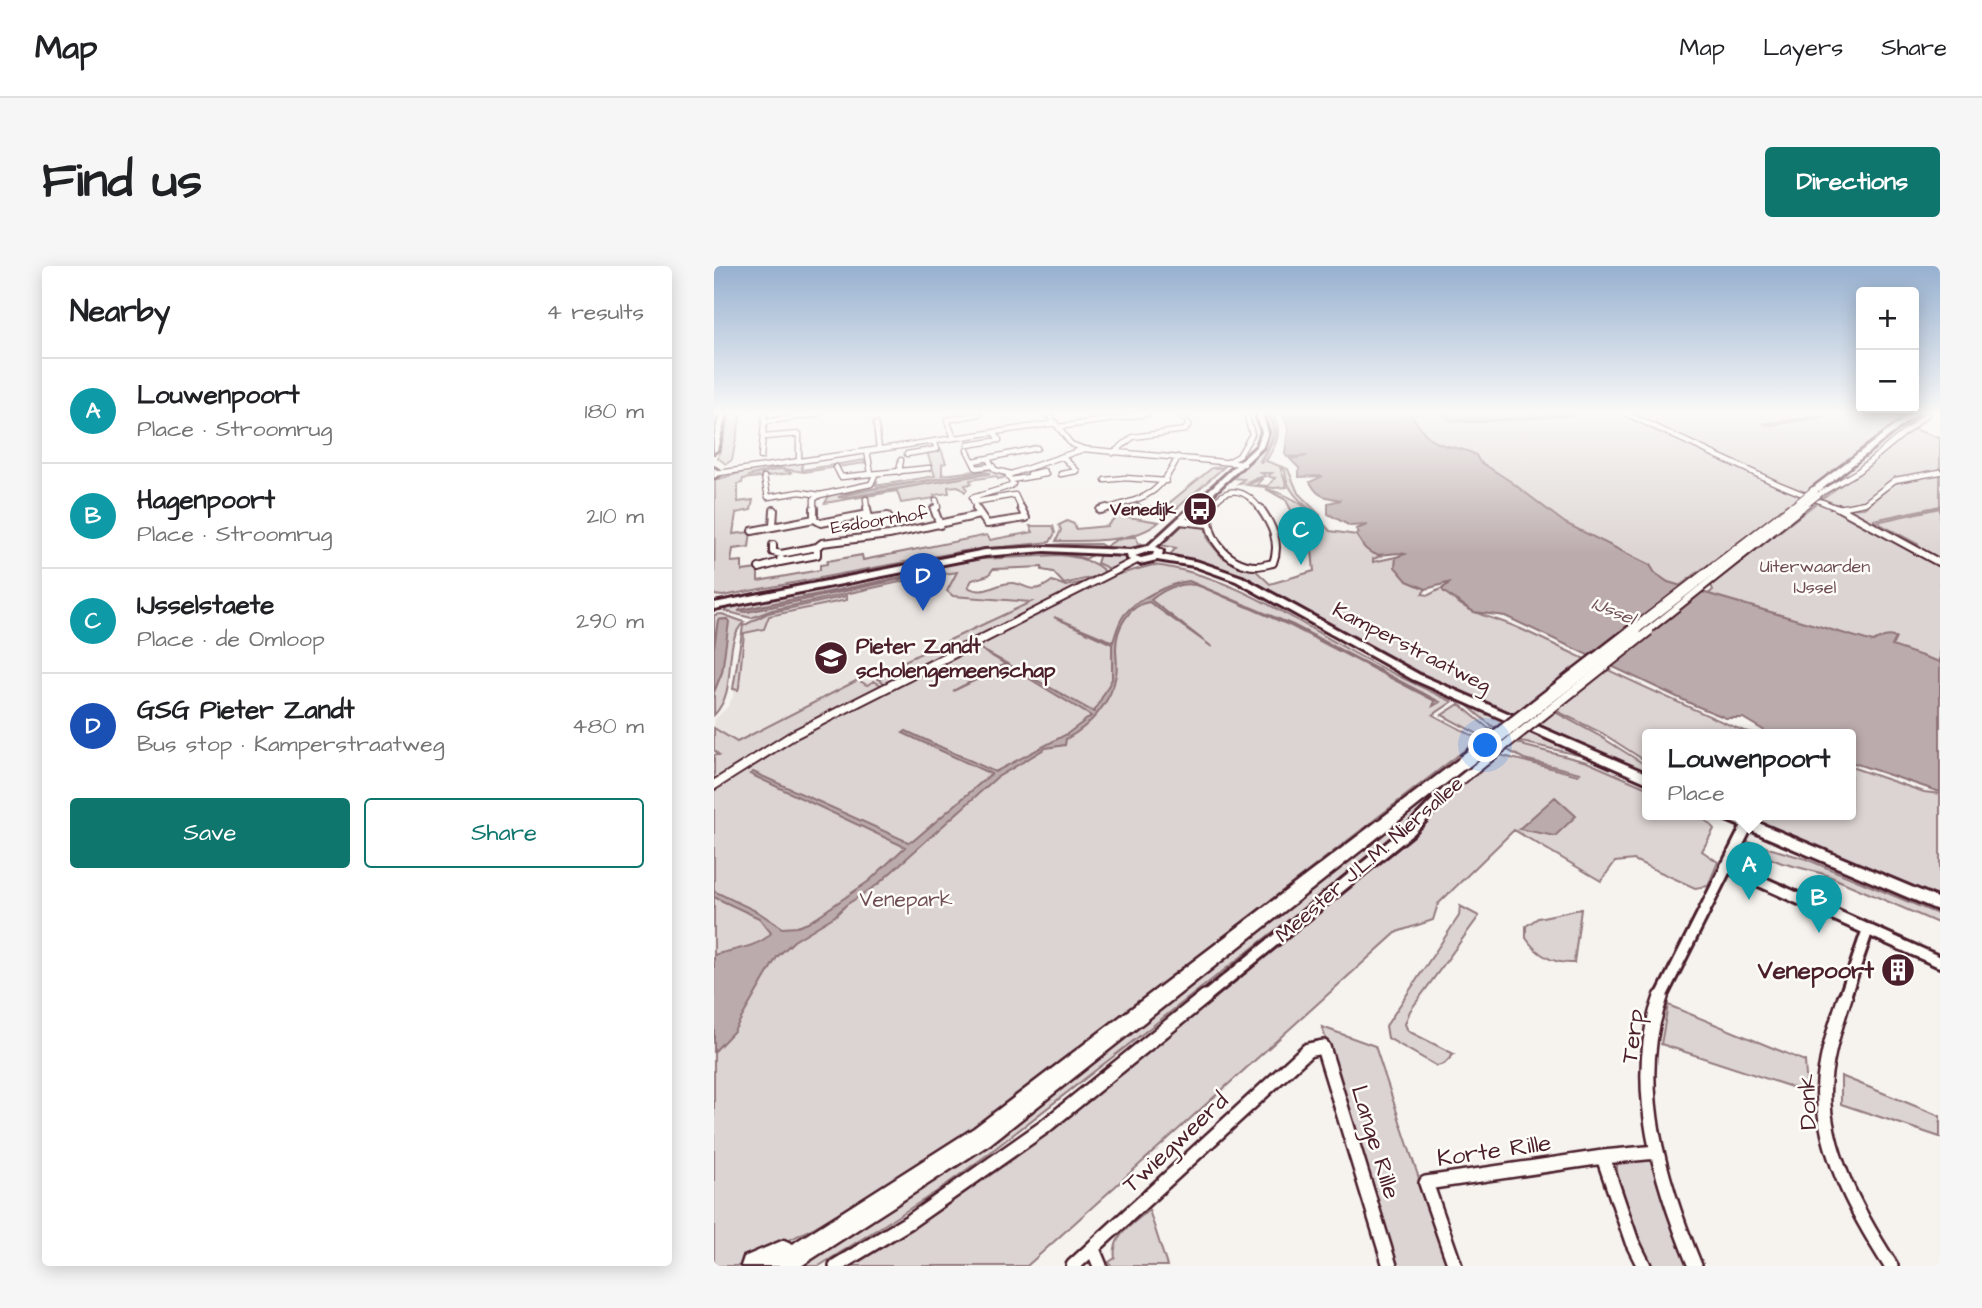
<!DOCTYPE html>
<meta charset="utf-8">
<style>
body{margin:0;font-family:"Architects Daughter",sans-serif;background:#f6f6f6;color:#202124}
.controls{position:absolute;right:21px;top:21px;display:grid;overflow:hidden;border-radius:7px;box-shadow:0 4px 18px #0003}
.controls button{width:63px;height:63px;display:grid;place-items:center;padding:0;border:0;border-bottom:2px solid #e0e0e0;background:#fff;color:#202124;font:35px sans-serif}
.you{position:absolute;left:772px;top:480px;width:24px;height:24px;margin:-18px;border:5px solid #fff;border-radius:50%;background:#1a73e8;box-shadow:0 0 0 10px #1a73e833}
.badge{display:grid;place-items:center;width:46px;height:46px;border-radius:50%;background:#0f766e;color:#fff;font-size:23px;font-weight:700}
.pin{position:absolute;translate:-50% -58px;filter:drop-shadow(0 2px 4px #0008)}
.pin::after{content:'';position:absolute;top:37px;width:24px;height:21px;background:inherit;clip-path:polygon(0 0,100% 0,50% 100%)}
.popup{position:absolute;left:928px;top:463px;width:214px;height:91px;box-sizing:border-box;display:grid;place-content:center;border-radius:7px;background:#fff;filter:drop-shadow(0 2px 5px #0005);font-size:23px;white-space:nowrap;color:#757577}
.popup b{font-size:26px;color:#202124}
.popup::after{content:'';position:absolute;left:50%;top:100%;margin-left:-14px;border:14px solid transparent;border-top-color:#fff}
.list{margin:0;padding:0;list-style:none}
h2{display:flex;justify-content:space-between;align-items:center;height:91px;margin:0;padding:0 28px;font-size:30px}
h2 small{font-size:23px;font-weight:400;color:#757577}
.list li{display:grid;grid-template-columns:46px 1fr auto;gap:21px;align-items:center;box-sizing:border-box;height:105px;padding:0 28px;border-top:2px solid #e0e0e0}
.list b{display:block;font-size:26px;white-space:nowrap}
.list p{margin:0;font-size:23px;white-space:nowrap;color:#757577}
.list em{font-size:23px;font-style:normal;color:#757577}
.actions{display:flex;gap:14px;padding:21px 28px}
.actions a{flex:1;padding:16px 0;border:2px solid #0f766e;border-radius:7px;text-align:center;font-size:24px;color:#0f766e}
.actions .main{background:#0f766e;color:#fff}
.map{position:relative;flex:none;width:1226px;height:1000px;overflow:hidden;border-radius:7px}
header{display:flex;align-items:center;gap:42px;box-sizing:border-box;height:98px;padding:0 35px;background:#fff;border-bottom:2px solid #e0e0e0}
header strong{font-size:33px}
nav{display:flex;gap:38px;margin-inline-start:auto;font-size:24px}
.intro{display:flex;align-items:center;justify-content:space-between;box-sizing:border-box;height:168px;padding:0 42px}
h1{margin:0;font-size:49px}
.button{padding:18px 32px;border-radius:7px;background:#0f766e;color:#fff;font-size:24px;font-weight:700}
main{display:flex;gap:42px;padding:0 42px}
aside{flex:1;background:#fff;border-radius:7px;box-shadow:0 4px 18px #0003}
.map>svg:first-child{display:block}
</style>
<header>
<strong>Map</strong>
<nav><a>Map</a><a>Layers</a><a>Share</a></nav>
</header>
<div class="intro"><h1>Find us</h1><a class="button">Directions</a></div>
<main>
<aside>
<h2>Nearby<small>4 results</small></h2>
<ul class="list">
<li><span class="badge" style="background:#0f9aa8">A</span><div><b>Louwenpoort</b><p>Place · Stroomrug</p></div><em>180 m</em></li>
<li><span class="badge" style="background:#0f9aa8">B</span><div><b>Hagenpoort</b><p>Place · Stroomrug</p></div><em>210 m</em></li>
<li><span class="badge" style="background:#0f9aa8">C</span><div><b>IJsselstaete</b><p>Place · de Omloop</p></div><em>290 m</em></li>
<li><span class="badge" style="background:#1a4fb4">D</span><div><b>GSG Pieter Zandt</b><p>Bus stop · Kamperstraatweg</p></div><em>480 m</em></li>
</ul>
<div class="actions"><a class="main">Save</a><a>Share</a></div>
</aside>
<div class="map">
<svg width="1226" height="1000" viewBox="0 0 1226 1000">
<rect width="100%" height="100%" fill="#f6f3ef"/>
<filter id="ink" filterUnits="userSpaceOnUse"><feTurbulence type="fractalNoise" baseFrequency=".0143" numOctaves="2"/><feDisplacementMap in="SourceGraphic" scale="14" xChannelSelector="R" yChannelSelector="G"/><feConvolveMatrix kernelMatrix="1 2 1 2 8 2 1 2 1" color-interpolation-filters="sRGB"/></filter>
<g filter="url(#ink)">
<!-- built -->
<path fill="#e9e3e0" d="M244,305L235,324L322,334L318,340L150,421L29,487L0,468V454L14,440L19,430L28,364L40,353L37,351L57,343L135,325Z"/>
<!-- green -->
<path fill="#dcd4d2" stroke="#937a7e" stroke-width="2" fill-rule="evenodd" d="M16,148H27L18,194L12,198L4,192Z
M548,148H555C565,168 555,178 546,195L548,197L562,168L557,148H559C569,167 562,179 552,195L574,203L584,227L607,250C590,240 572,225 571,205L566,201L573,221L560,222L533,219L549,212L543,219L554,220L561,212L556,211L555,209L558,207H547L552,210C542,211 533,219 524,218L530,213L517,212C536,195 565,176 548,148Z
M669,148H1121L1049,158L1058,159L1126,148H1197L964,321L928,304Z
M1199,163L1226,172V205L1179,214L1154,234L1128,240L1107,233L1149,204Z
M227,183L232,197L228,198V209L278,203L292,211L284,213L282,210L256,214L257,218L251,219L253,224L251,226L244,220L234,221L235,227L220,229L221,232L187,237L183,225L111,237L116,228L163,216L162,219H167L221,210L213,186ZM269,206L275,208L183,221L131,232L128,228Z
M150,194L151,197L90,206L64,202L34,210L67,203L78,207L29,213L28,217L24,218V236L39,234L37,244L22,247L19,268L37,266L35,281L19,283L17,296L28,295V305L44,303V315L106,304V299L113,298V295L148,289L149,294L273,269L276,274L319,266L316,260H339L341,267L336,276L250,285L9,330L0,329L1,214L40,203L88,196V204Z
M510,201L453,251L417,244L408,250L445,256C421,277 374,275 342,275L347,264L345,259L353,255L360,258L362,263L393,260L408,244L406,242L423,236L427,240L449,242L498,202Z
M1226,208V240L1160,254L1161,256L1205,279L1162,256L1226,242V296L1129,243L1150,242L1181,217Z
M552,223C579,229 599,244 616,265L642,269L651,282L667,290L659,293V296L682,291L693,315L712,323L708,328L715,329L730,321L729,323C754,351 778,349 809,364C882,398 955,434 1030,465L1043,468H934L933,496L888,467L843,445L841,446L884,469L933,500V507L796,449L698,404L518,306L455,290L462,282L446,279L467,259L491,260L494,274L508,291L526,301L539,302L556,318L600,305L598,285L572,234Z
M1106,234L1226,300V405L1041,342L993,329L999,324L997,319Z
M417,271H422L424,277L434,279L414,284L332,281L262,287L12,333L266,285L349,278H386L391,281L402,274Z
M323,284L404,288L412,290L415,296L400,305L383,297L386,288L381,287L372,293C332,281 282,290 240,296L266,289Z
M344,289C361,290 383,295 393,308L350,318L339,306L328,304V301L279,303L275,309L258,314L254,321C270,331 281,317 297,317C311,316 316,332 338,315L352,320L380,314L255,377L227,378L317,336L239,330L233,325L243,306L206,312L207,303L268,293Z
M439,299C512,307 572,349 635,384C668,403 702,419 737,435L738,436L719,449L765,473L281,847L205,898L99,962L25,1000H0V489H5L0,484V462L23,476L144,414L153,419L160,415L169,420L86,467L398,310Z
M193,305L197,306L198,312L195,314L58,344L37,352L11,345L12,339ZM190,311L192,312L33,346L25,344Z
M133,330V334L55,350L50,363L30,367L25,421L24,424L19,423L29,360L54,347Z
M8,348L30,356C6,379 26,423 0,449V426L8,406L13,353L4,354L0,382V349Z
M249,380L172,418L164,413L170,410L165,407L220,381Z
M747,434L877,492L808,476L776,459Z
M745,438L774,462L811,480L873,496L933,522L934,548C956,548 986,542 1000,563L988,585L1004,596L994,620L981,622L920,594L901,596L887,615L800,564L724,638L719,654L683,666L313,1000H138L229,942L281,904L678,586L746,518L758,509L761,510L786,489L864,509L866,507L810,493L728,449Z
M1137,501L1210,526L1226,528V632L1023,548H1136Z
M730,522L672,578L273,889L222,926L105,1000H75Z
M1031,575L1092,593L1226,649V658L1110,608L1068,597L1027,581Z
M746,640L765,650L696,745L691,758L694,765L740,788L730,798L723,800L674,772L672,760L745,650Z
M867,643L860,697C839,698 824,690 812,672V660L824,652Z
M954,739L1091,795L1093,826L947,778Z
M608,761L661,780L734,1000H681Z
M1127,810L1226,850V871L1127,838Z
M932,891L943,901L976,1000H938C930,981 894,908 905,893Z
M435,944L453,1000H397L395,996L401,992C397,970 420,957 435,944Z"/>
<!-- water -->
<path fill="#bbabac" stroke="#8e7378" stroke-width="2" d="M569,148H696C705,158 711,172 724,177C736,182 750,182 762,189L765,195L796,215L851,257L936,299L941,307L954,316L1159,376C1167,372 1173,368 1182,372L1178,380L1226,396V526L1137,496L1136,468H1056L1029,452H1012L980,439L791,350L760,346L730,326L728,323L737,316L712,323L693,315L681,301L682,291L691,288C677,284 665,295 652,283C648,280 646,273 642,269L645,267L642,263L654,259L636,260L614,248V237L627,234C611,230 605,233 596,216L609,210L585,211V202L576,193L593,190L573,191L571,188L574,162Z
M728,148H877L756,156L736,154Z
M269,206L276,207L131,232L124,231L157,223Z
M187,311H193L33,346L24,345Z
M475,315L579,359L726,436L719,440L721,435L577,360L488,321C470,314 451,322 437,334L498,381L435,336C415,339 402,362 402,382C402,391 404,400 402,409C397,437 376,460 352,473L351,479L332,482L282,512L163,619L132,639L121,650L80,675L63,691L20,765L0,786V689C17,684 46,681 57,667L45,652L0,631V625L44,646L68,662L83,661L94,657L155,615L191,581L36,508L39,506L194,576L199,575L277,508L189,467L192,465L281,506L353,468L377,450L293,399L239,425L291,398L263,381L380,446L398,413V378L340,351L399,376C402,367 404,357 410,349C422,333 456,317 475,315Z
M13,353L15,356L8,406L0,426V382L4,354Z
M841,531L862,550L841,570L805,563Z"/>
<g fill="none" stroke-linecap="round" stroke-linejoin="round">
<!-- street-far4 casing -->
<g stroke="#4a1f2b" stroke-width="7">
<path id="street-far4" d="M334,148L357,178L370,183L530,198
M913,148L1064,218L1128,244
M50,156L103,148
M162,158L165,183
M345,161L433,148
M50,171L85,168V195
M240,172L233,154L265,148
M254,179L285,174L280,166
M253,184L262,202L277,200
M153,185L157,207
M399,187L419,171L471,164L475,158L466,148
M193,188L223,183L220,175
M47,191L51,148
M274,193L281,204L297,208L370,183
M260,195L323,182
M514,196L525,190L538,168L532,148
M122,201L127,211L215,202
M185,206L187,194
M5,207L342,157
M347,208L363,205L349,191
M50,211L54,231L86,226L106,229L157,218L161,209
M297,214L332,208L330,205L316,208
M391,214L411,212L452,215
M1107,227L1143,206L1213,148
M152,233L153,244
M260,236L301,229L308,244
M1125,242L1151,237L1181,214L1226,206
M100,244V233L106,229
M220,244L224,241L222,234
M263,244L258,232L297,220L299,218L294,210L297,208
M388,244C430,231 443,233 464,191
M495,244C512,218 530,221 547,244"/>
</g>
<!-- street-far3 casing -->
<g stroke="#4a1f2b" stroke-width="10">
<path id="street-far3" d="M100,242V253
M153,242L154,248
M222,242L220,243L226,259
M262,242L273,258L312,252L307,242
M497,242C488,268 514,300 542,300C548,300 554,298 559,297C567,277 558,259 546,242
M1125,242L1226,297
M386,244L393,242
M151,253L174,250
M466,255L494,258
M59,260L60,244
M38,265L100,253L107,257L154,248L156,253
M59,279V286L67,288L103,281
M67,288L66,296L103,289V281L108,277L175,269L265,249
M45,302L66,296
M281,366L423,294"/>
</g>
<!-- street-far2 casing -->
<g stroke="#4a1f2b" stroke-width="12">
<path id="street-far2" d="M0,519L81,468L284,365
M732,526L761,503"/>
</g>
<!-- street-far1 casing -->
<g stroke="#4a1f2b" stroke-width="16">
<path id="street-far1" d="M1012,600L1226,696
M489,733L695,565L735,524
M946,733L1033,560
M1130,733L1154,663"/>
</g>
<!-- street casing -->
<g stroke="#4a1f2b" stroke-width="18">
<path id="street" d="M947,731C915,818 947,918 981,1000
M1131,731C1122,758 1113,786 1110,815C1105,880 1143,947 1177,1000
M889,891L918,976L930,1000
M379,983L386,1000
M122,1000L195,956L329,862L491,731
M359,1000L594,784L609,781L676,1000
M741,1000L712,917L889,891L943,886"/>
</g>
<!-- secondary casing -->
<g stroke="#4a1f2b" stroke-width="6">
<path id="secondary" d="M6,148H12L3,184L0,186V172Z
M542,148H548L554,166L549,181L442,281L449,285L448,289L485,296L528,311L706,409L934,508V517L698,413L522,315L480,300L443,294L426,298L414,293L413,289L331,285L271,290L0,343V337L271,284L331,281L417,284L434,280L543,180L548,166ZM436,285L440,286L439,289L427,292L421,290Z
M0,202L8,207L0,212Z
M1004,548H1023L1226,633V645L1005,551Z"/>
</g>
<!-- primary casing -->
<g stroke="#4a1f2b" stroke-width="5">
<path id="primary" d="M1196,148H1203L1103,227H1097V223Z
M750,491L757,496L755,499L276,878L87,1000H27L30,991L70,974L79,978L83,975L260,862L745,493Z"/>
</g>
<!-- street-far4 -->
<use href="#street-far4" stroke="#fdfcf7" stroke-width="4.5"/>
<!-- street-far3 -->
<use href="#street-far3" stroke="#fdfcf7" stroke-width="6"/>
<!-- street-far2 -->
<use href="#street-far2" stroke="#fdfcf7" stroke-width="8"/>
<!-- street-far1 -->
<use href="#street-far1" stroke="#fdfcf7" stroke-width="10"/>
<!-- street -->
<use href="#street" stroke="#fdfcf7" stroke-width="13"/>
<!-- secondary -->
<use href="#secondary" fill="#fdfcf7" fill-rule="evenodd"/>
<!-- primary -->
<use href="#primary" fill="#fdfcf7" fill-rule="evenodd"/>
<!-- street-bridge-far2 casing -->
<g stroke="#4a1f2b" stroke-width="7" stroke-linecap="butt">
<path id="street-bridge-far2" d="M1086,244L1107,227"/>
</g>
<!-- street-bridge-far1 casing -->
<g stroke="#4a1f2b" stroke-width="10" stroke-linecap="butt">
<path id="street-bridge-far1" d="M932,366L1088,242"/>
</g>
<!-- street-bridge casing -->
<g stroke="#4a1f2b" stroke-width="12" stroke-linecap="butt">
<path id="street-bridge" d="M761,503L935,365"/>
</g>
<!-- primary-bridge-far2 casing -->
<g stroke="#4a1f2b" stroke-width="10" stroke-linecap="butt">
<path id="primary-bridge-far2" d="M1076,244L1100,225"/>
</g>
<!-- primary-bridge-far1 casing -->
<g stroke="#4a1f2b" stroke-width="13" stroke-linecap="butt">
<path id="primary-bridge-far1" d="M917,366L1078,242"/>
</g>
<!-- primary-bridge casing -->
<g stroke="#4a1f2b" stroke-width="18" stroke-linecap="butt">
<path id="primary-bridge" d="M750,496L920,365"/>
</g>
<!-- street-bridge-far2 -->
<use href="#street-bridge-far2" stroke="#fdfcf7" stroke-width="4.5"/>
<!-- street-bridge-far1 -->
<use href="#street-bridge-far1" stroke="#fdfcf7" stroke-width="6"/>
<!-- street-bridge -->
<use href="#street-bridge" stroke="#fdfcf7" stroke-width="8"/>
<!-- primary-bridge-far2 -->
<use href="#primary-bridge-far2" stroke="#fdfcf7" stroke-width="8"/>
<!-- primary-bridge-far1 -->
<use href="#primary-bridge-far1" stroke="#fdfcf7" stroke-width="10"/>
<!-- primary-bridge -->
<use href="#primary-bridge" stroke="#fdfcf7" stroke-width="13"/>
</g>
</g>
<!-- sky -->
<linearGradient id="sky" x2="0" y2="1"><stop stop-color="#96b0d0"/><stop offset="0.51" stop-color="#fbfaf8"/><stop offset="1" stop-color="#fbfaf8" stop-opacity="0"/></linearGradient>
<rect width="1226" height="288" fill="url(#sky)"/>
<!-- icons -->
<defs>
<g id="bus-disc" transform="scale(1.75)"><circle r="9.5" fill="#4a1f2b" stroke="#fdfcf7"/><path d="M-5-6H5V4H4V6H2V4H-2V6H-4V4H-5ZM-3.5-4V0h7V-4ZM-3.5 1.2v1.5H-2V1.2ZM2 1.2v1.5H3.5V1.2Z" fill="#fff"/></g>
<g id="school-disc" transform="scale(1.75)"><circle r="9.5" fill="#4a1f2b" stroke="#fdfcf7"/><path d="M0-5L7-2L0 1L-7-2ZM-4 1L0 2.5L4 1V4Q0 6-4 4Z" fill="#fff"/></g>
<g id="building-disc" transform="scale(1.75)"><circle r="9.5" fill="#4a1f2b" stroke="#fdfcf7"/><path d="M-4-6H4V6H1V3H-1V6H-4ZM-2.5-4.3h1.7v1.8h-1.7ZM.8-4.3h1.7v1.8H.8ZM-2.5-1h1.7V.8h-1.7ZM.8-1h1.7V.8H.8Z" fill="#fff"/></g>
</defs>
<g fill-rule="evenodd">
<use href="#bus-disc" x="486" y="243"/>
<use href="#school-disc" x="117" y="392"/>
<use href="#building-disc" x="1184" y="704"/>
</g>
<g text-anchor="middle" stroke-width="5" stroke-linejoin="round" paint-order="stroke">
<!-- far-poi labels -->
<g font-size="18" font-weight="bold" fill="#4a1f2b" stroke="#fdfcf7" text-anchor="end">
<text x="462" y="249">Venedijk</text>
</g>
<!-- far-street labels -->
<g font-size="18" fill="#4a1f2b" stroke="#fdfcf7">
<text transform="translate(165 254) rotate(-9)" y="6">Esdoornhof</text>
</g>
<!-- far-park labels -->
<g font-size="18" fill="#6e4c55" stroke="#fdfcf7">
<text x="1101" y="306">Uiterwaarden<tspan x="1101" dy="21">IJssel</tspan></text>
</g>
<!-- far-water labels -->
<g font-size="19" font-style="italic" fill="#725058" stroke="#fdfcf7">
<text transform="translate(900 344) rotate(22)" y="7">IJssel</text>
</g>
<!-- poi labels -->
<g font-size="21" font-weight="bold" fill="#4a1f2b" stroke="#fdfcf7" text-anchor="start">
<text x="142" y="387">Pieter Zandt<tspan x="142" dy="24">scholengemeenschap</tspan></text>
</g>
<!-- street labels -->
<g font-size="21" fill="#4a1f2b" stroke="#fdfcf7">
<text transform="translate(698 381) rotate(27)" y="7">Kamperstraatweg</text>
<text transform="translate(655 593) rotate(-41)" y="7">Meester J.L.M. Niersallee</text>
</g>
<!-- park labels -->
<g font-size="21" fill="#6e4c55" stroke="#fdfcf7">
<text x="192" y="640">Venepark</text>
</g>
<!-- near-poi labels -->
<g font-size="24" font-weight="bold" fill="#4a1f2b" stroke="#fdfcf7" text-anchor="end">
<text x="1160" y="712">Venepoort</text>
</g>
<!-- near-street labels -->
<g font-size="24" fill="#4a1f2b" stroke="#fdfcf7">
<text transform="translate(918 770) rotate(-83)" y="8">Terp</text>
<text transform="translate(1093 836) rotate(-92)" y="8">Donk</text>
<text transform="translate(461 876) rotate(-43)" y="8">Twiegweerd</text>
<text transform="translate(662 876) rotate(73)" y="8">Lange Rille</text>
<text transform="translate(780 884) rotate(-8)" y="8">Korte Rille</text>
</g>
</g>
</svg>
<div class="controls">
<button>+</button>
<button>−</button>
</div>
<div class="you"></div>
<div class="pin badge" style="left:1035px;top:634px;background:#0f9aa8">A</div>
<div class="popup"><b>Louwenpoort</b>Place</div>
<div class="pin badge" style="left:1105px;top:667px;background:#0f9aa8">B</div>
<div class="pin badge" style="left:587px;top:299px;background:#0f9aa8">C</div>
<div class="pin badge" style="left:209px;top:345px;background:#1a4fb4">D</div>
</div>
</main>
